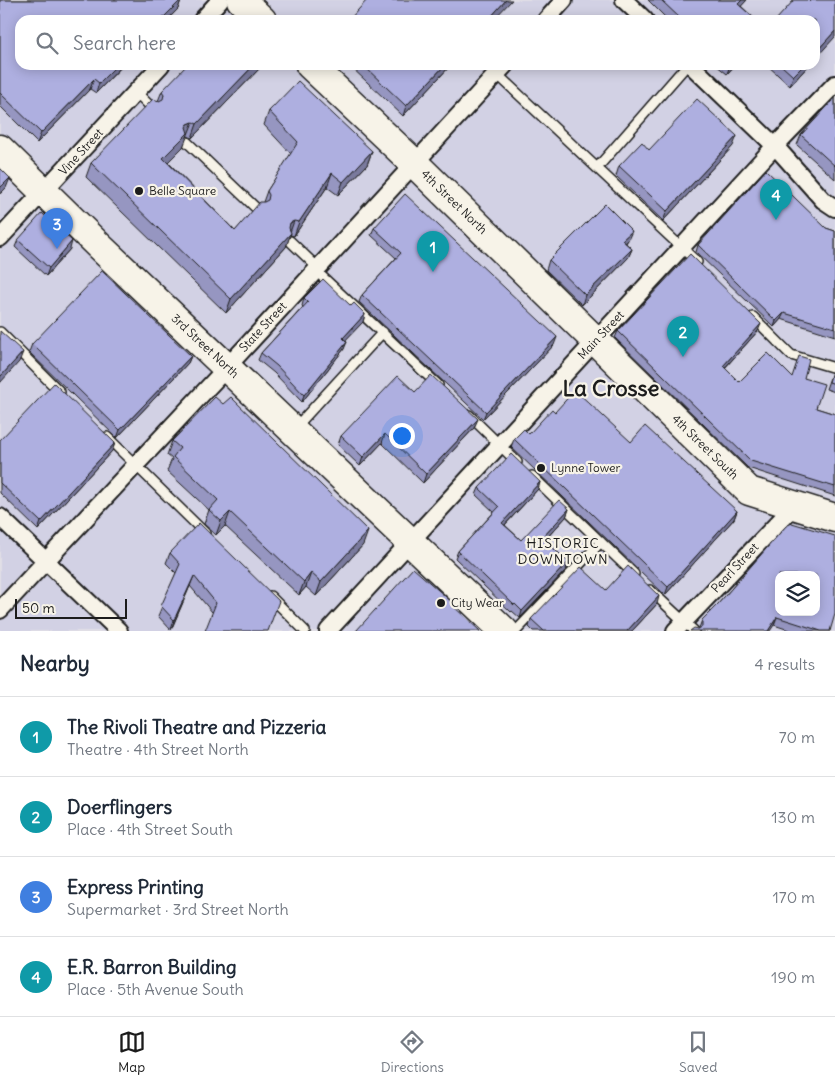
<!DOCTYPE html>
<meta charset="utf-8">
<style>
body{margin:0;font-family:Delius,sans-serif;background:#f2f2f3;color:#1f2937}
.controls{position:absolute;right:15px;bottom:15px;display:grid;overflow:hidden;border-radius:10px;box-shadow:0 2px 12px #0003}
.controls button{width:45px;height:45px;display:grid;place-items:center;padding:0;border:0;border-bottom:1px solid #e0e1e3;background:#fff;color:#1f2937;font:25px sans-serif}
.scale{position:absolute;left:15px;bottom:12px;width:112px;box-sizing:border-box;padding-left:5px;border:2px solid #1c1c1c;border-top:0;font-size:14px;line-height:18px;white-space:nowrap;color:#1c1c1c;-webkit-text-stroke:4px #f7f3e8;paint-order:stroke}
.you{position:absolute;left:401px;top:435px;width:18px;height:18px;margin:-12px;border:4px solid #fff;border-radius:50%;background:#1a73e8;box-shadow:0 0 0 8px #1a73e833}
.badge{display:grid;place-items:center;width:32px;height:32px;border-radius:50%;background:#1c1c1c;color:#fff;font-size:16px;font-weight:700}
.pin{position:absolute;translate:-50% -41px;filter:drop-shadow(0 1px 2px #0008)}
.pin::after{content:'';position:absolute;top:26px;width:18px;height:15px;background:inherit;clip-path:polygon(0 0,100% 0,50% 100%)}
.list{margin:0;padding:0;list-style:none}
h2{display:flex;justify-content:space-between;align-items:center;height:65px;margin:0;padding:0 20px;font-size:21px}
h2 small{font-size:16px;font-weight:400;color:#747a83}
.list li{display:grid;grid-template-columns:32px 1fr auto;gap:15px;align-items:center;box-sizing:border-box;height:80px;padding:0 20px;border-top:1px solid #e0e1e3}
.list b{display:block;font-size:19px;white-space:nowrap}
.list p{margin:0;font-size:16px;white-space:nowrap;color:#747a83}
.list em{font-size:16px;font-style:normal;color:#747a83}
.icon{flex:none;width:28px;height:28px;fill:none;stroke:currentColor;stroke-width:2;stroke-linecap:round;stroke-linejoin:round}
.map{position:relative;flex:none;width:835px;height:631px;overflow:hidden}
.search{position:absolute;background:#fff;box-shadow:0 2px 12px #0003;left:15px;right:15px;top:15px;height:55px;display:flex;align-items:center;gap:12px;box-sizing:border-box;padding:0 18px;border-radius:15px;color:#747a83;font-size:19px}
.sheet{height:385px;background:#fff}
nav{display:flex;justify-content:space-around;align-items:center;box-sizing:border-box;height:70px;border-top:1px solid #e0e1e3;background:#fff;font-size:14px;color:#747a83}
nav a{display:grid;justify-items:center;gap:2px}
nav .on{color:#1c1c1c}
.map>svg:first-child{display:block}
</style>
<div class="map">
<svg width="835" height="631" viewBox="0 0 835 631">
<rect width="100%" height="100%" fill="#e1dfe6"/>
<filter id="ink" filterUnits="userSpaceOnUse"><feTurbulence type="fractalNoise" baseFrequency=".02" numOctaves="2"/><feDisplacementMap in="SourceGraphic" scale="10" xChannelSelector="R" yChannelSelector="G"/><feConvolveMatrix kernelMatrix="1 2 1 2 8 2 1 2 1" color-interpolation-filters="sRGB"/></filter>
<g filter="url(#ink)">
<!-- built -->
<path fill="#d2d1e4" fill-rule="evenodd" d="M0,0H835V631H0ZM20,20H815V65H20ZM779,575H816V612H779Z"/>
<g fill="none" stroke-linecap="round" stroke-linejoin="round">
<!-- lane casing -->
<g stroke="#1c1c1c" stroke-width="12">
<path id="lane" d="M497,74L697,262
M136,92L153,109
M187,142L258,210
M597,168L687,65
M290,241L318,268
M315,270L438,385
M753,317L791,355L835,368
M0,332L60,392
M469,415L517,462
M295,428L383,332
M107,437L205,533
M532,476L634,574
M650,590L694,631
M270,596L305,631
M516,631L601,542"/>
</g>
<!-- street casing -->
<g stroke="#1c1c1c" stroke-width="20">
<path id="street" d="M624,0L645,20
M202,20L220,0
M546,20L564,0
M691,65L775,146L823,200L835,208
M0,238L161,65
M0,517L119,631
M0,610L216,379L505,65
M328,631L775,146L835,84
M675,631L795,505"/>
</g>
<!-- highway casing -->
<g stroke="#1c1c1c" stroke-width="31">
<path id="highway" d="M241,0L262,20
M310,65L415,164L749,491L835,518
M0,149L100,247L504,631"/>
</g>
<!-- lane -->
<use href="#lane" stroke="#f7f3e8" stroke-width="9"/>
<!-- street -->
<use href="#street" stroke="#f7f3e8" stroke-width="16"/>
<!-- highway -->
<use href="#highway" stroke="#f7f3e8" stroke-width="28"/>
</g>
<!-- wall -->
<path fill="#9696c1" stroke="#1c1c1c" d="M0,0H181L178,9L96,93L90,89L37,143L0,106Z
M648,0H747L741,6L756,20H668Z
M349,65H451L403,116Z
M716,65H735L727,74Z
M767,65H809L790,86Z
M261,67L192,138L188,136H187L183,147L168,162L235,231L263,202L267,191L291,154L264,125L269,111L372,151L367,165L338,195L327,187L294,236L290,235L286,247L226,313L86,177L91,163L158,101L162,91Z
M835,98V179L797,145L801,135Z
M733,146L663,221L616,176L619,166L649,150Z
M374,228L554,345L483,419L359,302L362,295L396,258L371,235Z
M826,228L835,231V336L781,319L774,327L696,252L698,245Z
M18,240L70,249L46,276L15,247Z
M628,240L626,243L632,249L628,258L582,305L546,270L549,260Z
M304,298L351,306L365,314L363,322L345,340L344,349L302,402L274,373L258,360L261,353L303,307L302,306Z
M618,331H758L725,368L739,382L792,377L804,378L816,408L835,414V496L748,468L615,338Z
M32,344L191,356L188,363L117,438L29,352Z
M833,369H835V392L826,389Z
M415,392L474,428L423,483L382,443L360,466L338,445L341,436Z
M555,412L631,442L737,511L734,519L665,595L511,447L514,439L529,434Z
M0,440L115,443L112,451L38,530L0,493Z
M172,441L363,545L316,596L306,587L299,595L225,526L216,535L204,524L209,510L167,471L172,459L167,455Z
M540,482L538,489L505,525L521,540L569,509L566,517L545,540L568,562L566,570L520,618L512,611L511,612L455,558L458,551L494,512L476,495L479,488Z
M786,526L830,631H792L774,625L698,629L699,628L702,620L718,604Z
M170,553L279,601L212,612L190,586L171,630L158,616L176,573L166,563Z
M657,604L632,631H533L529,627L531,619Z"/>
<!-- shaded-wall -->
<path fill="#7a7a9d" stroke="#1c1c1c" d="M181,0L178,9L167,20H161Z
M506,0H512L493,20H488Z
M742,0H747L735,13L738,4Z
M835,31V37L815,59V53Z
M117,65H123L96,93L99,83Z
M254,65H262L261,67L192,138L197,124Z
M445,65H451L403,116L406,106Z
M730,65H735L727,74Z
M804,65H809L790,86L793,76Z
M94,79L90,89L37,143L41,133Z
M193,122L183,147L158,172L163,158L188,124Z
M737,136L733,146L663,221L667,211Z
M372,151L367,165L338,195L343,182Z
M332,173L327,187L294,236L299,222Z
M10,178L6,188L0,194V188Z
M294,221L289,235L285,237L290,223Z
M632,231L628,240L619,250L622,240Z
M291,233L286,247L226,313L231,299Z
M72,241L70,249L46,276L49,268Z
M632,249L628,258L582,305L585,295Z
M784,313L781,319L774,327L776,321Z
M365,314L363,322L340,346L343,338Z
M761,324L758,331L720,373L723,366Z
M557,337L554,345L483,419L486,412Z
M347,342L344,349L302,402L304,395Z
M23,352L19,362L0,383V377Z
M191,356L188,363L117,438L120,430Z
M478,419L474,428L423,483L426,474Z
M385,434L382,443L360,466L363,457Z
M115,443L112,451L38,530L41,522Z
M540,482L538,489L500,530L502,523Z
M569,509L566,517L540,545L542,538Z
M737,511L734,519L665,595L668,587Z
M230,512L225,526L216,535L221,521Z
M368,531L363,545L316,596L321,582Z
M568,562L566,570L520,618L522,611Z
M311,573L306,587L299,595L304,582Z
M194,576L190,586L171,630L174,620Z
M659,596L657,604L632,631H627Z
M777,617L774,625L770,631H768Z"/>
<!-- building -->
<path fill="#aeafe0" stroke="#1c1c1c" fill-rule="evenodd" d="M0,0H181L161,20H20V65H117L99,83L94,79L41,133L0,93Z
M367,0H506L488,20H349Z
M661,0H742L738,4L756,20H682Z
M794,0H808L810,2L811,0H835V31L815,53V20H776Z
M187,65H254L197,124L193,122L188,124L186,127L188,133L163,158L235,231L260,202H264L268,200L269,195L267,191L298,142L269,111L298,81L372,151L343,182L332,173L299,222L294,221L290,223L289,228L291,233L231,299L91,163L153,99L159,101L163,99L164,94L162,91Z
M363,65H445L406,106Z
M781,65H804L793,76Z
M835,98V166L801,135Z
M697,99L737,136L667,211L619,166L642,142L649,150Z
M0,168L10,178L0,188Z
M766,170L826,228L835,231V328L784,313L776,321L698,245Z
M405,194L557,337L486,412L362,295L401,253L374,228Z
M605,204L632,231L622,240L632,249L585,295L549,260Z
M42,213L72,241L49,268L18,240Z
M690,254L761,324L723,366L739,382L768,353L792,377L799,356L809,359L804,378L824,384L816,408L835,414V487L751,461L618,331Z
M102,271L191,356L120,430L32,344Z
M323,279L351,306L354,303L365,314L343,338L347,342L304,395L277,366L261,353L308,302L304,298Z
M0,331L23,352L0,377Z
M833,369H835V384L829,382Z
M431,375L478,419L426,474L385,434L363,457L341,436L398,376L415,392Z
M54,383L115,443L41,522L0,483V440Z
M575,390L631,442L645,426L737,511L668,587L514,439L524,429L529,434L552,409L555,412Z
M215,397L223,404L231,397L368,531L321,582L311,573L304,582L230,512L221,521L209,510L218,500L173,457L180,448L172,441Z
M511,454L540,482L502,523L521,540L559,500L569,509L542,538L568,562L522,611L515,604L514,605L458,551L499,507L479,488Z
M199,523L279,601L268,631H205L216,603L194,576L174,620L161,606L180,564L170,553Z
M792,523L835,536V614L830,631H821L777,617L768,631H690L694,628L698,629L702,627V620L718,604L786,526ZM779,575H816V612H779Z
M628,566L659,596L627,631H544L531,619L581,567L606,590Z
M413,568L454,604L452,605L480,631H356Z"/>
</g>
<!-- markers -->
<g fill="#1c1c1c" stroke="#f7f3e8" stroke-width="2">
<circle cx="139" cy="191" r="5"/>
<circle cx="541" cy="468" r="5"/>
<circle cx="441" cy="603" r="5"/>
</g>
<g text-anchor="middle" stroke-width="4.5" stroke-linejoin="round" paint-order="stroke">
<!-- street labels -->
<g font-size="12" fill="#1c1c1c" stroke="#f7f3e8">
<text transform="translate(81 152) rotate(-47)" y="4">Vine Street</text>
<text transform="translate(454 202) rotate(44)" y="4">4th Street North</text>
<text transform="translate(263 327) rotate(-47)" y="4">State Street</text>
<text transform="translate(601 335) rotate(-47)" y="4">Main Street</text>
<text transform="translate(205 346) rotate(43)" y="4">3rd Street North</text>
<text transform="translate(705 447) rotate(44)" y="4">4th Street South</text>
<text transform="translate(735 568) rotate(-47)" y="4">Pearl Street</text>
</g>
<!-- poi labels -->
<g font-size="12" fill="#1c1c1c" stroke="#f7f3e8" text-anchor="start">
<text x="149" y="195">Belle Square</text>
<text x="551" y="472">Lynne Tower</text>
<text x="451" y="607">City Wear</text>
</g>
<!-- neighbourhood labels -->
<g font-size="14" letter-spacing="1" fill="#1c1c1c" stroke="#f7f3e8">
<text x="563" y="548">HISTORIC<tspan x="563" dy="16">DOWNTOWN</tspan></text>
</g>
<!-- town labels -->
<g font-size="22" font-weight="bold" fill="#1c1c1c" stroke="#f7f3e8">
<text x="611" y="396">La Crosse</text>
</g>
</g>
</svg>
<div class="controls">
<button><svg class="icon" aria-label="layers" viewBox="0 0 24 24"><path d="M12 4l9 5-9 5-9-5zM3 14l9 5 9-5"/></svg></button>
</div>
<div class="scale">50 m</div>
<div class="you"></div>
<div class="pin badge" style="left:433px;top:272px;background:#0f9aa8">1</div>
<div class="pin badge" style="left:683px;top:357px;background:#0f9aa8">2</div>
<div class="pin badge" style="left:57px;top:249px;background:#3f7fe0">3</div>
<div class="pin badge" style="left:776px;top:220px;background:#0f9aa8">4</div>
<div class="search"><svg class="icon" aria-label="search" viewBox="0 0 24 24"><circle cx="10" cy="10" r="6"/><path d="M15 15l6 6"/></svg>Search here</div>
</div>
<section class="sheet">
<h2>Nearby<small>4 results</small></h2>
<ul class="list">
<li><span class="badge" style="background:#0f9aa8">1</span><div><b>The Rivoli Theatre and Pizzeria</b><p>Theatre · 4th Street North</p></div><em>70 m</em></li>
<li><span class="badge" style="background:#0f9aa8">2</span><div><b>Doerflingers</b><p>Place · 4th Street South</p></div><em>130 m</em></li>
<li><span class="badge" style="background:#3f7fe0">3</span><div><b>Express Printing</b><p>Supermarket · 3rd Street North</p></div><em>170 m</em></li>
<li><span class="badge" style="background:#0f9aa8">4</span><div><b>E.R. Barron Building</b><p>Place · 5th Avenue South</p></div><em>190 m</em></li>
</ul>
</section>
<nav>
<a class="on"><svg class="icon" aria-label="map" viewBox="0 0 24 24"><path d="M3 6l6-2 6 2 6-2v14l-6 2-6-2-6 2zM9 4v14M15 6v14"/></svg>Map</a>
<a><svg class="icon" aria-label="directions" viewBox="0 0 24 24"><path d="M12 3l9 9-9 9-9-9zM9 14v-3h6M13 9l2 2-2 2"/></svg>Directions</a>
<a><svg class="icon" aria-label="saved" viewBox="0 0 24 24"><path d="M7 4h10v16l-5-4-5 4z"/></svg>Saved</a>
</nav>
